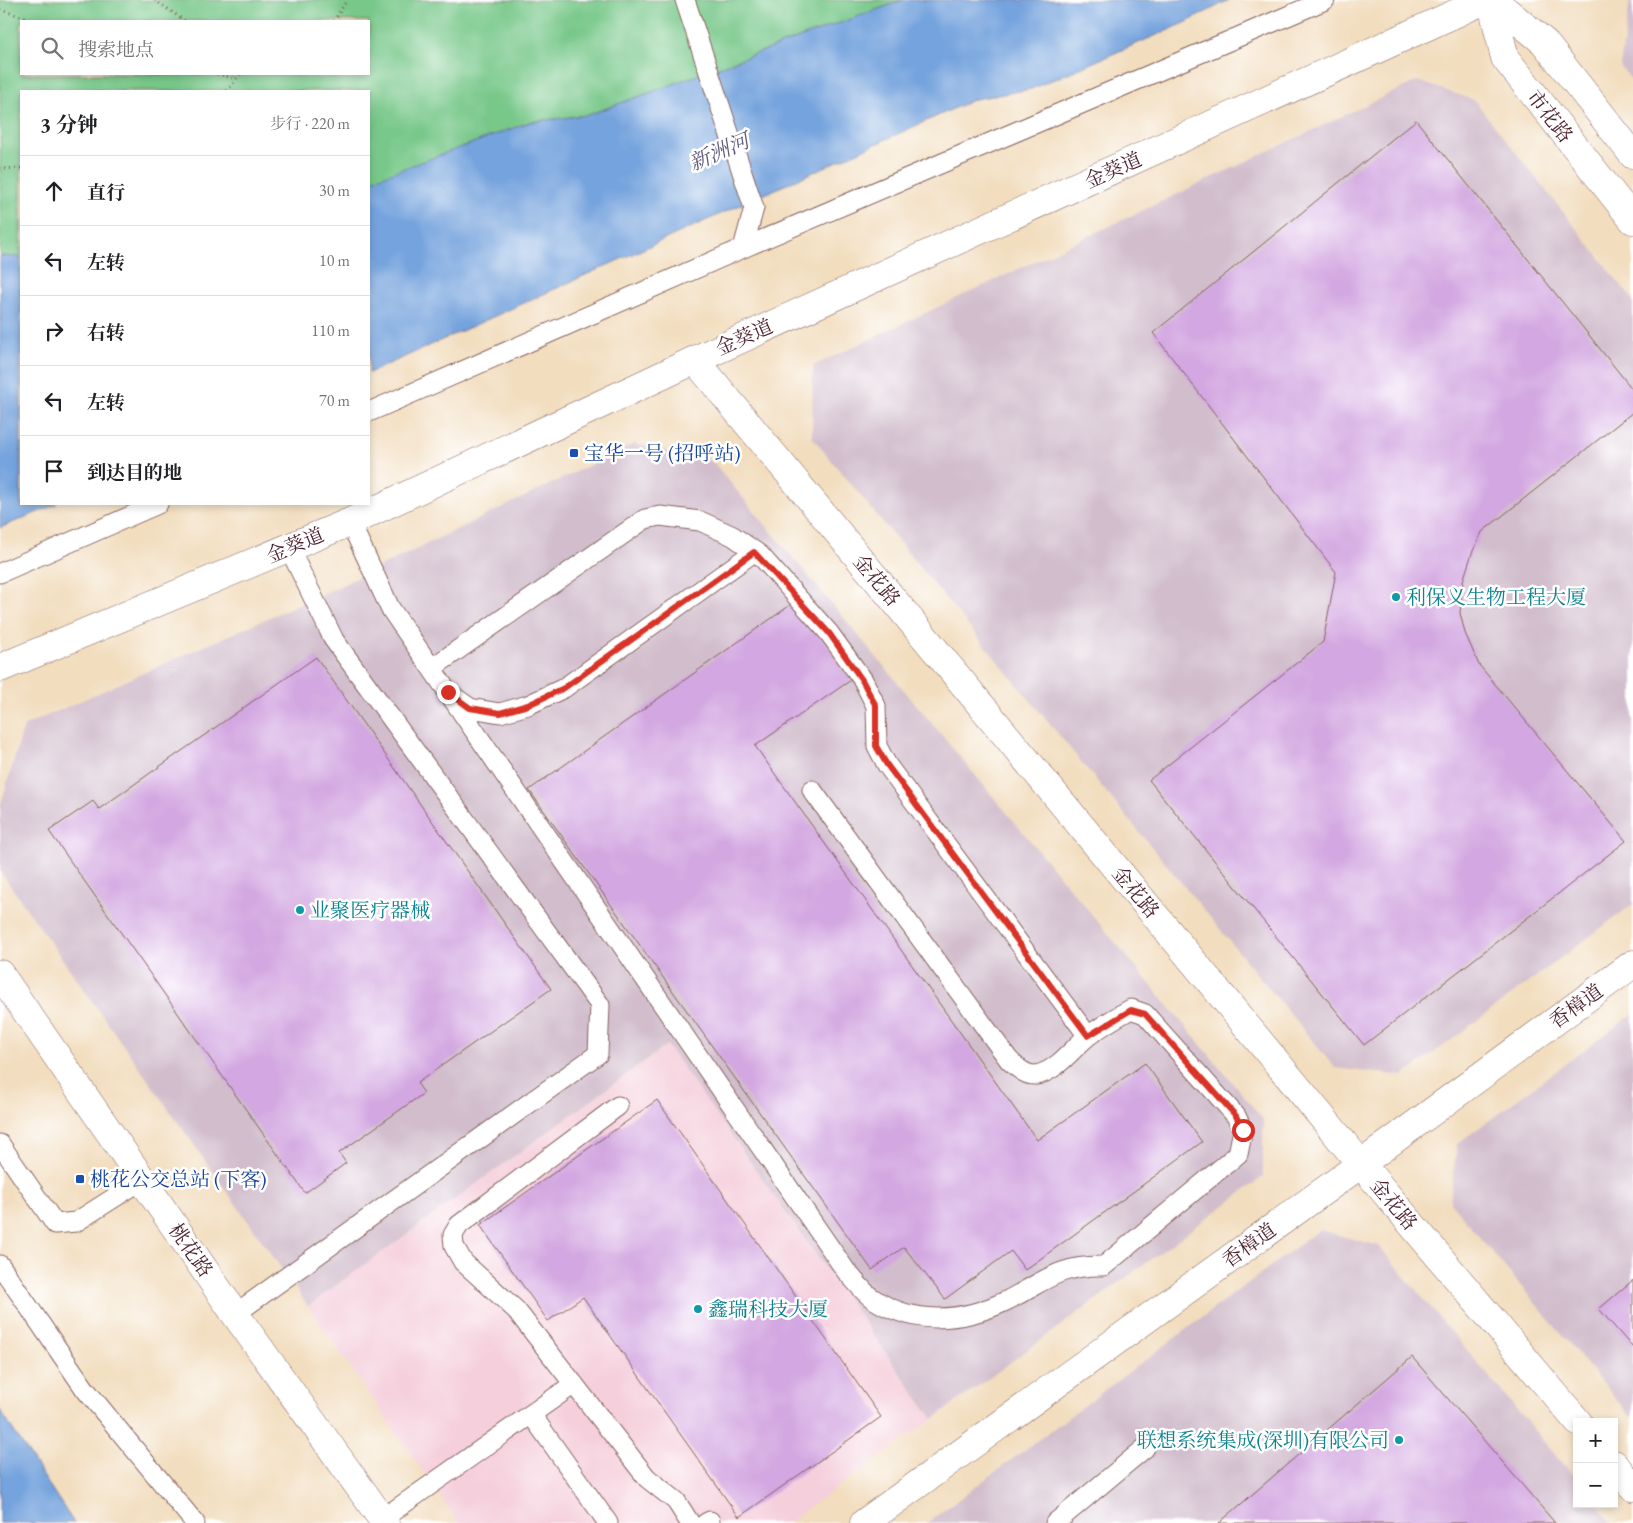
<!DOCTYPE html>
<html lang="zh">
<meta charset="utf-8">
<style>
body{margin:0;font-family:"EB Garamond","Noto Serif SC",serif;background:#f6f6f6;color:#202124}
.controls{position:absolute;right:15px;bottom:15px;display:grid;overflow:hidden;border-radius:0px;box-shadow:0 2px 8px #0003}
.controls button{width:45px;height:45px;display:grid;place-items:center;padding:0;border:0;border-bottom:1px solid #e0e0e0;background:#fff;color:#202124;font:25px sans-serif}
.stop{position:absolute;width:15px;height:15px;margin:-11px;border:4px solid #d93025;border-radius:50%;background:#fff}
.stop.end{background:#d93025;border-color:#fff;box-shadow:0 1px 5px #0008}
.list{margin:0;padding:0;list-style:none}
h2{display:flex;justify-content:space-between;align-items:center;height:65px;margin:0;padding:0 20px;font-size:21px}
h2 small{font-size:16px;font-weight:400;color:#757577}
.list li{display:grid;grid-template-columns:32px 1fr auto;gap:15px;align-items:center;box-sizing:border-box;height:70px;padding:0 20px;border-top:1px solid #e0e0e0}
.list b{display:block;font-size:19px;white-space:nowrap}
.list em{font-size:16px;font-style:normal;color:#757577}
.icon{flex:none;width:28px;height:28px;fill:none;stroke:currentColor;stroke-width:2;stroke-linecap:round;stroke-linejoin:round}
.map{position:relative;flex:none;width:1633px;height:1523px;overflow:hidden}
.search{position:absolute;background:#fff;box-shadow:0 2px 8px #0003;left:20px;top:20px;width:350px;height:55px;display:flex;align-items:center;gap:12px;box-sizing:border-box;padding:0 18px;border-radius:0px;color:#757577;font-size:19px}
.panel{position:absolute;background:#fff;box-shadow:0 2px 8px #0003;left:20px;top:90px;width:350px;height:415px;border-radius:0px}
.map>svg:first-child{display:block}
</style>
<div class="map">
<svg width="1633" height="1523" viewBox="0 0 1633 1523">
<rect width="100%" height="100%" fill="#fff"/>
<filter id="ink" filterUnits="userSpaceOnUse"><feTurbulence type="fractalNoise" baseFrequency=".02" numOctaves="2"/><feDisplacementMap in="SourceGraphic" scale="10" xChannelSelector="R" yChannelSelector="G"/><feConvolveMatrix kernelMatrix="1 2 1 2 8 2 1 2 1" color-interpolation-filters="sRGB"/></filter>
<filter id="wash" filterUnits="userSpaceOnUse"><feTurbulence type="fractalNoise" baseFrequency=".0096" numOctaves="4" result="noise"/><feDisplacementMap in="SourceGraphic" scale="20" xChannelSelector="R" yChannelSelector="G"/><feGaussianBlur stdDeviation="1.12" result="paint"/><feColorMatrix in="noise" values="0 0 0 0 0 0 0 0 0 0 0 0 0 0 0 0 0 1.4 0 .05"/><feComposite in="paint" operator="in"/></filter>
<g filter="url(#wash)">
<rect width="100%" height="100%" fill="#f2ddbe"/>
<!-- built -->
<path fill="#f5cfdc" d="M668,1045L933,1419L787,1523H459L308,1306Z"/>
<!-- industrial -->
<path fill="#d1bdcc" d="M1630,0H1633V82L1620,66Z
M1417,81L1474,100L1633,300V904L1403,1076L1335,1068L812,437L813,366Z
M634,444L713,462L1263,1119V1177L933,1419L667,1045L308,1306L0,871V807L24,726L342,585Z
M1633,1014V1419L1450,1202L1457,1144Z
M1319,1230L1379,1246L1577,1481V1504H1596L1612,1523H927Z"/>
<!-- green -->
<path fill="#78c88a" stroke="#61745a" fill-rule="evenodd" d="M0,0H903L588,115L530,122L369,182V91H21V257L0,256ZM21,21H369V74H21Z"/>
<!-- water -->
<path fill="#74a3dd" stroke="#5f6184" d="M903,0H1229L1185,23L1031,89L975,99L369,373V181L530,122L588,115Z
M0,256L21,257V504H57L0,528Z
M0,1410L74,1523H0Z"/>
<g id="blocks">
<!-- building -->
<path fill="#d3a7e1" d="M1416,120L1633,390V412L1482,532L1472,553L1463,581L1460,613L1465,633L1479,665L1626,841L1364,1045L1149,780L1323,642L1336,572L1153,333Z
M796,601L851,680L755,746L1037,1140L1145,1063L1202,1142L1025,1270L1011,1251L945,1299L904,1247L872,1270L529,790Z
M316,657L551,989L417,1083L424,1093L339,1153L346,1163L305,1193L49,831L93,801L99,809Z
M657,1100L881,1417L739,1517L583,1297L548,1321L480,1225Z
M1633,1280V1348L1599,1309Z
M1412,1357L1555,1523H1219Z"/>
</g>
</g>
<g filter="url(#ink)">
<use href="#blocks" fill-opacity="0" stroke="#85625e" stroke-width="1"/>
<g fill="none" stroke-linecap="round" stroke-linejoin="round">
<!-- service casing -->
<g stroke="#85625e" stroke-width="21">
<path id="service" d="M685,0L754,208L743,248
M369,412L743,248L1325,0
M350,522L390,608L846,1271C854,1279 862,1291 872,1298C914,1326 962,1322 1006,1301C1044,1282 1058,1265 1104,1266L1238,1154L1243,1130L1236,1116L1145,1014L1131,1009C1116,1017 1102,1026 1088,1036C1073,1048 1056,1072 1036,1075C1025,1076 1017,1067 1009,1060L812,790
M0,573L158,504
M432,668L645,519L660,516L700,521L733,536L760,555L829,633L863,680L876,706L877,746L887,765L1088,1036
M453,696L470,708L500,713L528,705L564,688L754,552
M618,1106L459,1225L453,1235L454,1246L463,1262L516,1310L647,1478L676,1501L690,1523
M0,1144L55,1224L76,1222L142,1180
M0,1265L85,1389L195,1523
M235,1314L598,1054L600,1005L334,640L289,548
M531,1414L608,1523
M382,1519L574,1384
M706,1523L710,1521
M1055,1523L1145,1448"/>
</g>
<!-- tertiary casing -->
<g stroke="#85625e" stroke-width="29">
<path id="tertiary" d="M695,360L1361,1164L1578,1422
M0,668L350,522L695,360L1485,0
M1614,1464L1633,1487
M864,1523L1361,1164L1633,964"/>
</g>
<!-- secondary casing -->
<g stroke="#85625e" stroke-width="29">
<path id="secondary" d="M1491,0L1505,58L1633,220
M1493,0L1544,42L1633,155
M0,974L235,1314L385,1523"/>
</g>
<!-- path -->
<path stroke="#85625e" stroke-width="3" stroke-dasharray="1 4" stroke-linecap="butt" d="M155,0L185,21
M0,10L38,21
M334,21L347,0
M217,74L236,79L240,74
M227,91L236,80
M0,169L21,168"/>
<!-- service -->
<use href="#service" stroke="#fff" stroke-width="19"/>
<!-- tertiary -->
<use href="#tertiary" stroke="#fff" stroke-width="28"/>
<!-- secondary -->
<use href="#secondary" stroke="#fff" stroke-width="28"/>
</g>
</g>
<g fill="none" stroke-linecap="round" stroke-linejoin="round" filter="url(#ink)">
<!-- route -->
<path stroke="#d93025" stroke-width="6" d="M448,692L470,708L500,713L528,705L564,688L754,552L829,633L862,680L876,706V746L887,765L1088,1036L1131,1010L1145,1014L1236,1116L1243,1130"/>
</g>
<!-- markers -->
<g fill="#1a4fb4" stroke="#fff" stroke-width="2">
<rect x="569" y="448" width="10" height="10" rx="2.5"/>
<rect x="75" y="1174" width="10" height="10" rx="2.5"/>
</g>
<g fill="#0f9aa8" stroke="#fff" stroke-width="2">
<circle cx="1396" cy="597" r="5"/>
<circle cx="300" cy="910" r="5"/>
<circle cx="698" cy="1309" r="5"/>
<circle cx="1399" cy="1440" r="5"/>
</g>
<g text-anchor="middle" stroke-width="5" stroke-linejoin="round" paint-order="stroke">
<!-- street labels -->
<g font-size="20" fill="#4a1f2b" stroke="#fff">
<text transform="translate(1550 116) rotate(52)" y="7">市花路</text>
<text transform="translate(1113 170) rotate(-24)" y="7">金葵道</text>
<text transform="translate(744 337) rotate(-24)" y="7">金葵道</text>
<text transform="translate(295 545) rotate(-23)" y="7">金葵道</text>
<text transform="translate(877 580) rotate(50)" y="7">金花路</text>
<text transform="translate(1136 892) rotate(50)" y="7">金花路</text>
<text transform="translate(1576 1006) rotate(-36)" y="7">香樟道</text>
<text transform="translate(1394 1204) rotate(50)" y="7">金花路</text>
<text transform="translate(1249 1245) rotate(-36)" y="7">香樟道</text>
<text transform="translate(191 1250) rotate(55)" y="7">桃花路</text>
</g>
<!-- transit labels -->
<g font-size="20" fill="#164399" stroke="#fff" text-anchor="start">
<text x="584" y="460">宝华一号 (招呼站)</text>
<text x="90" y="1186">桃花公交总站 (下客)</text>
</g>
<!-- culture labels -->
<g font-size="20" fill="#0d838f" stroke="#fff" text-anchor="start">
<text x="1406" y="604">利保义生物工程大厦</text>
<text x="310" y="917">业聚医疗器械</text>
<text x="708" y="1316">鑫瑞科技大厦</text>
<text x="1389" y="1447" text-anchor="end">联想系统集成(深圳)有限公司</text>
</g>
<!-- water labels -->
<g font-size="21" font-style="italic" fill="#5d5a7b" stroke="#fff">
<text transform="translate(719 152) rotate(-23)" y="7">新洲河</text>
</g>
</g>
</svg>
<div class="controls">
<button>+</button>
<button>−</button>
</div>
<div class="stop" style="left:1243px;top:1130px"></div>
<div class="stop end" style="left:448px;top:692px"></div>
<div class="search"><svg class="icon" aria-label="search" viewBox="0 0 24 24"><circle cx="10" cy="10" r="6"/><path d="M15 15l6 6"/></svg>搜索地点</div>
<section class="panel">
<h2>3 分钟<small>步行 · 220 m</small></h2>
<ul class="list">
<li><svg class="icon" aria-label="ahead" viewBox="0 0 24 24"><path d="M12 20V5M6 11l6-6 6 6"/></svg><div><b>直行</b></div><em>30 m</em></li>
<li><svg class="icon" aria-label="left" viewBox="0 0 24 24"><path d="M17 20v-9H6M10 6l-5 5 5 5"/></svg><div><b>左转</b></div><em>10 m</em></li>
<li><svg class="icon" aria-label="right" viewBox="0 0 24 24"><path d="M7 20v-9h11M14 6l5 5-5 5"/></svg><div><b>右转</b></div><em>110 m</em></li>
<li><svg class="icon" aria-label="left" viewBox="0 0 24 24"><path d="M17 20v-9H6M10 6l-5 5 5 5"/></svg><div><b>左转</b></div><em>70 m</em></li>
<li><svg class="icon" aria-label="arrive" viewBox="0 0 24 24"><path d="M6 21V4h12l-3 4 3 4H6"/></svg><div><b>到达目的地</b></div></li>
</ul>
</section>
</div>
